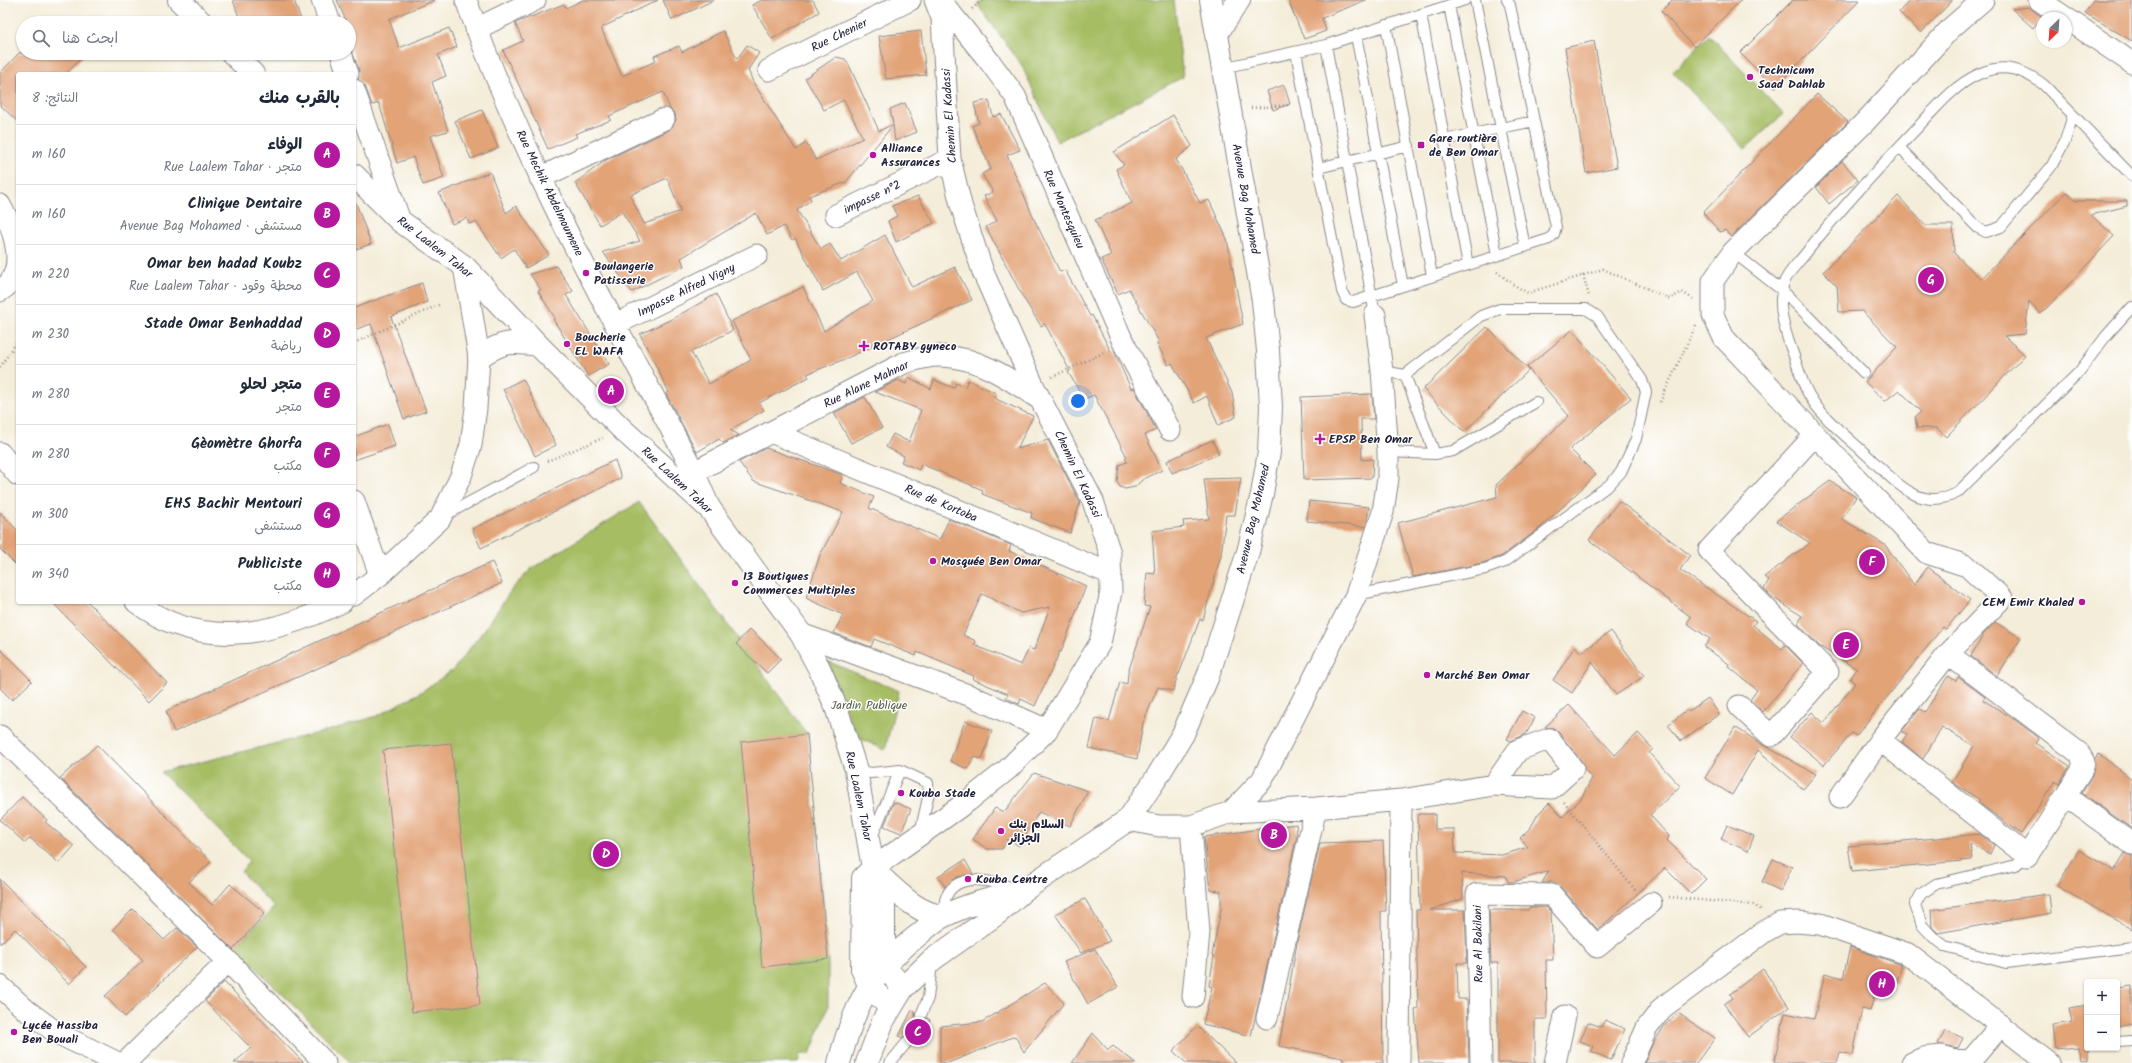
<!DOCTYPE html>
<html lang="ar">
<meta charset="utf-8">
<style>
body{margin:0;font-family:Kalam,"Playpen Sans Arabic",sans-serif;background:#f6f6f7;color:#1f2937;direction:rtl}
.controls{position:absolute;right:12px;bottom:12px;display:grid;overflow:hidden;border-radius:4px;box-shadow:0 1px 3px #0004}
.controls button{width:36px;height:36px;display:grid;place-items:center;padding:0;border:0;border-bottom:1px solid #e0e1e3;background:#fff;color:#1f2937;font:20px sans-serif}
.compass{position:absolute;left:2036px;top:12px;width:36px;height:36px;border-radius:50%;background:#fff;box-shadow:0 1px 3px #0004;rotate:205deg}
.you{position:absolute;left:1078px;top:401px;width:14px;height:14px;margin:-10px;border:3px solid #fff;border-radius:50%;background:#1a73e8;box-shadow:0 0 0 6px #1a73e833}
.badge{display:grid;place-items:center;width:26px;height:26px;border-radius:50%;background:#b5179e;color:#fff;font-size:13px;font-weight:700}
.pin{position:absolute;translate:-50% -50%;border:2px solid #fff;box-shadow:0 1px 4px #0006}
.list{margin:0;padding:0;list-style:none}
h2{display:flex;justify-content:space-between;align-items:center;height:52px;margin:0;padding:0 16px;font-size:17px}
h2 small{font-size:13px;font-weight:400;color:#747a83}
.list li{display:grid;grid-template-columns:26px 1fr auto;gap:12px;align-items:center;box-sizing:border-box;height:60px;padding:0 16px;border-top:1px solid #e0e1e3}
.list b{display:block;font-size:15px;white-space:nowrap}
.list p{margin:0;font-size:13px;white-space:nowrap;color:#747a83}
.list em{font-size:13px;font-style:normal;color:#747a83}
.icon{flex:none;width:22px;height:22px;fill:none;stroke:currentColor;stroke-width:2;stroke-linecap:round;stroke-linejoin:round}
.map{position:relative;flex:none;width:2132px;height:1063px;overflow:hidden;direction:ltr}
.search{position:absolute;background:#fff;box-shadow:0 1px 3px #0004;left:16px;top:16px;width:340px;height:44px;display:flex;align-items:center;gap:10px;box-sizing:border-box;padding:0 14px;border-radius:22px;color:#747a83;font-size:15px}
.panel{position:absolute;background:#fff;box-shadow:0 1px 3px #0004;left:16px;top:72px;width:340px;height:532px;border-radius:4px;direction:rtl}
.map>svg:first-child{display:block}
</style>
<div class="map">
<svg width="2132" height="1063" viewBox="0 0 2132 1063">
<rect width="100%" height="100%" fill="#fff"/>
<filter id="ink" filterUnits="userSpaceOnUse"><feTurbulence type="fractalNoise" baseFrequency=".025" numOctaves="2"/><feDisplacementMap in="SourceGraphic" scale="8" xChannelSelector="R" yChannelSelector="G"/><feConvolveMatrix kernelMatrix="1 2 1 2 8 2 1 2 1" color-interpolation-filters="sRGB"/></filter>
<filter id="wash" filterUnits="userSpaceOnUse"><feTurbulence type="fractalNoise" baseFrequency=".012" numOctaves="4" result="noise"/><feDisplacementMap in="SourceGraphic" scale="16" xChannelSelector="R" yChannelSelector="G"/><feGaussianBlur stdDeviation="0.9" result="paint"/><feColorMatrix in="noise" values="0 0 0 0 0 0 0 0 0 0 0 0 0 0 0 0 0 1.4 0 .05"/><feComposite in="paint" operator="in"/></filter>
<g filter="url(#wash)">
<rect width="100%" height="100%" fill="#f4edd9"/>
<!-- green -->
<path fill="#a6bd63" stroke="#64704f" d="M982,0H1174L1183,77L1057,142L1021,64L977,4Z
M1709,35L1783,114L1745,149L1673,72Z
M639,502L807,734L828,959V1007L810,1054H800L798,1063H351L235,947L274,907L241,872L249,861L161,772L334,729L377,716L421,692L453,670L484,630L512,589L531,569Z
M827,661L899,691L885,750L855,736Z"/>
<g id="blocks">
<!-- building -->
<path fill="#e2a377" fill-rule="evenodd" d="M233,0H294L302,23H241Z
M337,0H435L389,19L399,48L449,28L457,47L438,55L446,76L432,82L448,131L430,136L444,178L423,185L413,157L397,163L379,103L372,105L365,86L358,79L359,70L349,44V23H347Z
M583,0H658L601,28L622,76L656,61L654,56L679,46L682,52L723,31L737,59L747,45L759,53L748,70L753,82L796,150L806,143L816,160L863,138L844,100L824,110L805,78L836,57L845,59L849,65L879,131L893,124L890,109L905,103L917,132L895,141L893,125L846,182L809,196L811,200L797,210L821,249L830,244L841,261L885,235L912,287L955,267L972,300L845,359L807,374L809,377L759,403L764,410L730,430L739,435L723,443L719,439L697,452L666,394L669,392L640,334L672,319L716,294L733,330L691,352L709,384L751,360L732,321L803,287L824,331L873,301L857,272L823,291L795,238L792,240L784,226L767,235L756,213L681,258L684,266L632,292L603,252L640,241L622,212L600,225L575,183L606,160L669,130L676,120L675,114L670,109L663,92L609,116L611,120L575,134L577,137L548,149L503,50L523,41L515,23L564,4L566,8ZM667,178L681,211L644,224L630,195Z
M663,0H714L672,20Z
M762,0H813L819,12L772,39L752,5Z
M1288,0H1366L1322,18L1326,31L1304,39Z
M1672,0H1741L1694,47L1661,11Z
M1793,0H1860L1775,88L1740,53Z
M1910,0H1953L1921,33L1899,12Z
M2093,0H2132V41L2085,13Z
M2029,7L2042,17L2033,28L2012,9Z
M921,31L926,75L886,79L879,36Z
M1594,41L1617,167L1586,173L1565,48Z
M19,53H86L66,74H18V122L0,105V73Z
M1284,85L1290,104L1273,110L1267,91Z
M1817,94L1848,122L1731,237L1725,230L1720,232L1703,213Z
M989,100L993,117L1001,114L1020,150L1007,155L1034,219L1060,272L1065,270L1090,316L1092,315L1111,352L1114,351L1131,389L1134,388L1156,430L1145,435L1162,470L1142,480L1135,487L1125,489L1120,487L1117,482L1119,465L1127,462L1125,458L1127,457L1094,395L1084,399L1068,372L1070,371L1045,324L1041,326L1024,299L986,227L997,221L984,196L993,192L982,174L991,169L972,126L979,123L974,103Z
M482,110L498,148L471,159L455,121Z
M1173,115L1192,146L1176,159L1200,203L1209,200L1227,239L1243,324L1206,338L1232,393L1236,417L1218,425L1207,396L1194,403L1172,363L1168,365L1157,343L1159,342L1129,289L1118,294L1101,259L1111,255L1095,220L1132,203L1116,169L1124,165L1114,152Z
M1842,161L1858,180L1829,204L1816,187Z
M490,172L506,213L516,206L549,255L526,268L514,249L501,258L476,222L469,224L467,218L452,224L439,193Z
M2066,192L2076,201H2127V206L2091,215L2114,236L2041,314L2029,301L2025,334L2004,336L2025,355L1946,437L1937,428H1917L1915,417L1921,412L1899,390L1885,401L1865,382L1897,347L1862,311L1839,312L1837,286L1823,272L1898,196L1925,225H1953L1954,253L1981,279Z
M918,196L934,223L896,242L888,221L897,216L892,206Z
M354,203H356L371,244L354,250Z
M556,266L573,291L566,295L609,364L588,376L553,319L555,318L538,291L541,290L530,274Z
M422,283L427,302L391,317L426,411L404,419L371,324L354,330V308Z
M1487,327L1529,370L1464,432L1423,389Z
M1572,330L1631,398L1570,449L1596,475L1540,528L1502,556L1483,563L1413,577L1398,523L1497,497L1496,485L1569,416L1527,367Z
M908,377L931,389L934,380L954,388L956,383L965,387L968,380L996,393L994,398L1033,416L1017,449L1048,440L1080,503L1070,533L1031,518L1032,513L982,494L983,490L921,464L919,470L901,462L904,456L886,447L893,434L909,442L921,410L875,392L898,380L906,384Z
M523,379L556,445L535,456L503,389Z
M1372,394L1374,419H1361L1362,460L1373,459L1372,478L1304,480L1301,397Z
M865,397L882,428L851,443L834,413Z
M388,424L395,446L354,460V437Z
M1212,440L1219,454L1172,473L1167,461Z
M766,448L843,475L840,483L874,497L869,508L940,539L949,519L1011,545L1009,551L1086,586L1061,652L1060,651L1035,706L1021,699L1019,704L1006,698L1008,694L973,679L974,676L917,652L916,656L874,639L871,647L834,633L843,615L806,598L820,555L843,512L753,481L739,462ZM982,594L1021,613L1050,607L1034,650L1029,648L1021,665L974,645L976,641L963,635Z
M615,460L621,478L481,548L472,529Z
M1241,478L1235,515H1226L1221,555L1203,620L1200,619L1179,674H1178L1173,691L1158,687L1143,723L1137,759L1089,748L1096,718L1109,721L1120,682L1127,684L1128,672L1150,607L1144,606L1147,573L1155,574L1152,531L1184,527L1183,521L1209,519L1204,479Z
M1830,481L1856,497L1842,519L1885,545L1914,585L1928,567L1970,600L1946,629L1943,627L1856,736L1852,733L1824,765L1790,737L1812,712L1824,723L1855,683L1850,679L1857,669L1819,646L1798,624L1802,616L1772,597L1764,589L1769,580L1764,577L1810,543L1776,521Z
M1309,501L1369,507L1366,527L1307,521Z
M1619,501L1690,555L1680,570L1756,621L1753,625L1782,649L1785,645L1803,663L1763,712L1750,700L1757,690L1728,666L1729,664L1704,647L1710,639L1687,623L1691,617L1589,540Z
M0,512L18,531V567L0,549Z
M492,562L502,583L336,659V660L174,732L166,711Z
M52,602H88L167,683L149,701Z
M1995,622L2021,638L1997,676L1971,656L1984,634Z
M750,629L781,659L767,673L736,644Z
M1611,631L1644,676L1616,695L1592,662L1572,693L1553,680L1575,646L1581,653Z
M0,649L32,681L12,700L0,688Z
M1948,676L1956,681L1958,677L1985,697L1983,700L2017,721L2039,738L2035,743L2070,766L2059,784L2055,781L2021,834L1978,802L1980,800L1952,782L1974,746L1942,727L1923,759L1902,742L1907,734L1902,731L1920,709L1925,712Z
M1708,698L1719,714L1681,741L1668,725L1688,709L1689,711Z
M1569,705L1615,755L1638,733L1653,749L1649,753L1680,786L1650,815L1669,836L1667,840L1706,879L1691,894L1665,868L1598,930L1561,887L1550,881V883H1542L1549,871L1513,882H1508L1506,876L1462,873L1463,899L1430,910H1465L1467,963H1457L1458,999H1467L1469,1063H1419L1415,1009L1418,1008L1416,910H1420L1418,814H1435V829H1454L1455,853L1502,855L1528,847L1520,838L1531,827L1538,814L1549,803L1562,817L1581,799L1592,778L1585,770L1582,762L1558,732L1553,728L1545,727Z
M1522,711L1535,718L1526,734L1511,741L1507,739Z
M965,721L992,731L982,759L974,757L968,769L950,761Z
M1735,727L1763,745L1816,774L1803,789L1758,750L1732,795L1705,778Z
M807,734L828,959L762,967L741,742Z
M451,743L480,1005L412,1012L383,750Z
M97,745L211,862L189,882L212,905L230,884L265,913L233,950L60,778Z
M2099,754L2132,779V829L2082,793L2092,776L2095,758Z
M1034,773L1088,791L1070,826L1039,812L1019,846L1008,839L1002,849H987L973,839L995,808L1004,812Z
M22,797L47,820L45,822L74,846L59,863L30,838L25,843L0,820Z
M894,802L911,809L901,833L884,826Z
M1296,824L1297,835L1251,1036L1203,1024L1212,987L1209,986L1214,956L1212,955L1221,909V891L1210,890L1204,837Z
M1727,825L1754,836L1748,851L1721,839Z
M1980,834L1994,845L1990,854L1970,843L1972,860L1852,871L1848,846Z
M1383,841L1386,911H1381L1383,1063H1343V1058L1279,1046L1298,937L1320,843Z
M2079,850L2114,871L2125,853L2132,856V929L2057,886Z
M1773,859L1792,867L1781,891L1762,882Z
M965,860L973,874L957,877L945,887L938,876Z
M0,879L86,967L69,984L15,929L0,944Z
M2049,894L2051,913L1938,933L1932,927L1931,910Z
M1085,899L1110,941L1081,953L1055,914Z
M1530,907H1546L1551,912L1553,960H1546L1547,1019H1535V1063H1498V963H1491L1489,910H1528Z
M133,909L164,940L177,928L197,947L125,1017L105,996L143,960L113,929Z
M1850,947L1902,965L1897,983L1885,979L1883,987L1877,985L1870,1011L1862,1009L1853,1055L1840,1052L1837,1063H1774L1785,1013L1814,1019L1825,973L1843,978Z
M1095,949L1118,987L1088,1004L1064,962Z
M1763,969L1789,1007L1748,1037L1724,1004L1733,998L1730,994Z
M224,982L304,1063H234L251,1048L205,1001Z
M1045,983L1064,1003L1024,1052L1015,1036L948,1063H940V1026L982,1022Z
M2132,986V1024L2117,1027V988Z
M2087,1005V1059L2080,1060L2077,1047L2055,1049L2052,1025L2072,1022L2069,1008Z
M912,1010L915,1012V1016L918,1021H922L927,1018L930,1020L917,1045L914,1044V1039L912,1036L906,1035L902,1038L899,1036Z
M1678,1013L1715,1038L1696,1063H1644L1652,1045L1666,1024Z
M1605,1020L1625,1029L1611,1060L1591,1051L1593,1046L1580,1041L1588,1022L1601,1027Z
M1197,1026L1236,1063H1186L1173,1051Z
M1945,1030L1963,1038L1958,1048L1938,1044Z
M1093,1033L1108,1050L1113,1046L1136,1063H1072Z"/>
</g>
</g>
<g filter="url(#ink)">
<use href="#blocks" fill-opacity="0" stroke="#8b888a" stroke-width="1"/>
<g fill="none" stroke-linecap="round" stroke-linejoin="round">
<!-- lane casing -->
<g stroke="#8b888a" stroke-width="12">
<path id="lane" d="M1475,0L1525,247
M1449,5L1497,255
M1421,14L1468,265
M1386,25L1432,276
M1356,35L1403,286
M1326,45L1465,0
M1296,52L1342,291L1346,300L1353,302L1549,239L1554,234L1556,227L1510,5L1507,0
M1222,68L1326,45L1375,315
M1444,140L1534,121
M1899,147L1978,228L1986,232L2001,227L2051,167L2065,141L2073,115
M1318,168L1409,146
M2132,176L2044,85C2024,70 2004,62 1979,74C1954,85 1935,109 1917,128C1878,169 1840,209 1806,253C1799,262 1787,273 1784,283C1782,287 1782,294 1781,299C1780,315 1786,334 1791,348C1797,363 1801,381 1809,395C1824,421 1853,441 1874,462C1899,485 1921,511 1957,493L2079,372L2106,336L2132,307
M1733,252L1783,291L1864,373
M1405,375L1435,454
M1388,452L1435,454L1453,451L1536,402
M444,516L534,467
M1356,595L1485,569L1505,562L1609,485L1621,472L1636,439L1646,392L1642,380L1597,316L1586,309H1500L1481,316L1405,375L1382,371
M856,770L871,773L900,770L928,783L929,793L920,833
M872,837L900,770
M2027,856L2016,865L1936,884L1921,894L1915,905L1922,925L1933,937L1945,946L2006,963L2132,947
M943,915C944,910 944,902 946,897C958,870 993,882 1015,888
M921,1015L928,998L932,964
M2117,1042L2132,1041
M890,1063L908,1041"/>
</g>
<!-- street casing -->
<g stroke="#8b888a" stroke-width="23">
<path id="street" d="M322,0L330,23
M466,0C525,165 612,318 694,472L710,509
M940,0L990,62L1015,96L1124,344L1170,430
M2039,0L2066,18
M2066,18L2132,63
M476,29L535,0
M341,53L348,74
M769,70L910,0
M354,90L400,221
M540,178L664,119
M0,205C14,228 30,273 0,291
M836,215L950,159
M616,324L757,255
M771,432L1111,574
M0,453L18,475
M694,472L904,363C915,360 929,355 941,356C979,357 1010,379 1041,400
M354,501L380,575
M354,595L380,575L440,519L461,476L471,445L476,408L479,357L464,266
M136,602C201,652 274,635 342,602
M801,634L971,696L1047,730
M1739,706L1771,736L1828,672L1709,550L1815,435
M0,736L228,961L325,1063
M1880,740L2027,856L2081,772L2084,762L2079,753L1948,654
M2066,796L2132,844
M1840,797L1880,740L1948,654L2002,598L1967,566L1927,553L1724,338L1713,315V281L1733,252L1865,122L1951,28L1983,0
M1231,812L1262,780L1356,595L1383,512L1388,478V452L1382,371L1375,315
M1128,820L1159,826H1191L1231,812L1316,808L1401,800L1494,785L1552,788L1573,769L1549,739L1518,750L1494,785
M1191,826L1199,932L1193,997
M873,868L968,801L1008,769L1047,730L1100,643L1111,592L1110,553L1093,501L1033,385L983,272L961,205L950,159L942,18L935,0
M0,986L26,1010L57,1033L118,1063
M1267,1018L1316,808
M1399,1062L1401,800
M125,1063L228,961
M1481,1063L1477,894L1552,895L1597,947L1651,903
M1555,1063L1565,1016
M1631,1063L1647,1028L1662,1008L1764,932L1780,923L1797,922L1820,924L1908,954L2049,1063
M1912,1063L1923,1058L1942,1056L1960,1061L1972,1059L2001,1025"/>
</g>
<!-- secondary casing -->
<g stroke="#8b888a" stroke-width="24">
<path id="secondary" d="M179,0L202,23
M232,53L253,74
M354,175L400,221L464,266L538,345L623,430L710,509L801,634L820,670L836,707L856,770L873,868
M479,357C503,341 511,341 538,345
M873,868L863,878L862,969L869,985L890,1008
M874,869L884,880V966L903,988"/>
</g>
<!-- primary casing -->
<g stroke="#8b888a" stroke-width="24">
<path id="primary" d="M1216,35L1239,0
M884,880C902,896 918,913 942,916
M839,1063C854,1006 870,973 917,936C925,930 934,920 944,916C967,904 994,898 1019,892
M867,1063L883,1021L903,988L932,960L998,913L1024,890L1128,820L1157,777L1183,734L1208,676L1248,552L1262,494L1269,452L1271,407L1268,351L1263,301L1211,0"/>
</g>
<!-- path -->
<path stroke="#8b888a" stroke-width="2.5" stroke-dasharray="1 3" stroke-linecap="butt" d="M972,9L982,0
M1251,108L1289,105
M1497,272L1514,285L1528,293L1603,269L1670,299L1682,292L1693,299
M1583,275L1589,296
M354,343L441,304
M0,367L17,342
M1052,377L1105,352
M1660,402L1696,325
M547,461L603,438
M1564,802L1635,890
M1669,897L1753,905L1762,910"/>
<!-- lane -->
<use href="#lane" stroke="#fff" stroke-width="10"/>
<!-- street -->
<use href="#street" stroke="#fff" stroke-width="21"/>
<!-- secondary -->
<use href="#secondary" stroke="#fff" stroke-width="22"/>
<!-- primary -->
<use href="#primary" stroke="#fff" stroke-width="22"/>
</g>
</g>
<!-- markers -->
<g fill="#b5179e" stroke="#fff" stroke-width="1.5">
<circle cx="1750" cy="77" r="4"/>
<rect x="1417" y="141" width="8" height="8" rx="2"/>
<circle cx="873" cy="155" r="4"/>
<circle cx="586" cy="273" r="4"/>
<circle cx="567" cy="344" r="4"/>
<path d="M862 340h4v4h4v4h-4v4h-4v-4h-4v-4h4z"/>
<path d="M1318 433h4v4h4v4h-4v4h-4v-4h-4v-4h4z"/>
<circle cx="933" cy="561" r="4"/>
<circle cx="735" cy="583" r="4"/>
<circle cx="2082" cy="602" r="4"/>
<circle cx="1427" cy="675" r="4"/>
<circle cx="901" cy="793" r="4"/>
<circle cx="1001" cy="831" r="4"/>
<circle cx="968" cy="879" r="4"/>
<circle cx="14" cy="1032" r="4"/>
</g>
<g text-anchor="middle" stroke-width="3" stroke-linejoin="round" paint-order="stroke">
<!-- street labels -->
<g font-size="12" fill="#22223b" stroke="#fff">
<text transform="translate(839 35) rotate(-26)" y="4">Rue Chenier</text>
<text transform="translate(949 116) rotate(-94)" y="4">Chemin El Kadassi</text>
<text transform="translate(550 193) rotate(64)" y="4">Rue Mechik Abdelmoumene</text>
<text transform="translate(872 197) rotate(-26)" y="4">impasse n°2</text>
<text transform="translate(1246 199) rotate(80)" y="4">Avenue Bag Mohamed</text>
<text transform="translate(1064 209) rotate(66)" y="4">Rue Montesquieu</text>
<text transform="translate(435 247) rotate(38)" y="4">Rue Laalem Tahar</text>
<text transform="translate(686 290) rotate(-26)" y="4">Impasse Alfred Vigny</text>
<text transform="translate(866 384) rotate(-26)" y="4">Rue Alane Mahnar</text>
<text transform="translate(1078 474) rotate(65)" y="4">Chemin El Kadassi</text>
<text transform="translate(677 480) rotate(43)" y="4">Rue Laalem Tahar</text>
<text transform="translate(941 503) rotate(23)" y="4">Rue de Kortoba</text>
<text transform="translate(1253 519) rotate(-77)" y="4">Avenue Bag Mohamed</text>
<text transform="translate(859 796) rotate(78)" y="4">Rue Laalem Tahar</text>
<text transform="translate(1478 944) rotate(-91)" y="4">Rue Al Bakilani</text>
</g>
<!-- poi labels -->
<g font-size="12" font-weight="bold" fill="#22223b" stroke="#fff" text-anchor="start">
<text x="1758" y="74">Technicum<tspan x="1758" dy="14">Saad Dahlab</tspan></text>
<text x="1429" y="142">Gare routière<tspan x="1429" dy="14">de Ben Omar</tspan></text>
<text x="881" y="152">Alliance<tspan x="881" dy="14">Assurances</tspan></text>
<text x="594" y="270">Boulangerie<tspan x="594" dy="14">Patisserie</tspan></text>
<text x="575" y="341">Boucherie<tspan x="575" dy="14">EL WAFA</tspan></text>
<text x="873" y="350">ROTABY gyneco</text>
<text x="1329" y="443">EPSP Ben Omar</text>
<text x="941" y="565">Mosquée Ben Omar</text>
<text x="743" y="580">13 Boutiques<tspan x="743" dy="14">Commerces Multiples</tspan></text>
<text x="2074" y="606" text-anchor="end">CEM Emir Khaled</text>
<text x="1435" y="679">Marché Ben Omar</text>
<text x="909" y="797">Kouba Stade</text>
<text x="1009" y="828">السلام بنك<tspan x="1009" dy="14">الجزائر</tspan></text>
<text x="976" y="883">Kouba Centre</text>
<text x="22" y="1029">Lycée Hassiba<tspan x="22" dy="14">Ben Bouali</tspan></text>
</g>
<!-- park labels -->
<g font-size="12" fill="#57604b" stroke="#fff">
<text x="869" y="709">Jardin Publique</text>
</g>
</g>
</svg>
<div class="controls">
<button>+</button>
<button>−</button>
</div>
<svg class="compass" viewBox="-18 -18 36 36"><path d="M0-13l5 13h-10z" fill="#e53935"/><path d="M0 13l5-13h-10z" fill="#747a83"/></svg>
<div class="you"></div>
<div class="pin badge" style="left:611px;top:391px">A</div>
<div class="pin badge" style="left:1274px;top:835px">B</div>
<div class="pin badge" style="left:918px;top:1032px">C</div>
<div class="pin badge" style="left:606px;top:854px">D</div>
<div class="pin badge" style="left:1846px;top:645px">E</div>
<div class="pin badge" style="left:1872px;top:562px">F</div>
<div class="pin badge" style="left:1931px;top:280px">G</div>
<div class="pin badge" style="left:1882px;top:984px">H</div>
<div class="search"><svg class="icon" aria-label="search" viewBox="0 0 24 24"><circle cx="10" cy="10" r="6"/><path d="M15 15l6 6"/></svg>ابحث هنا</div>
<section class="panel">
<h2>بالقرب منك<small>النتائج: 8</small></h2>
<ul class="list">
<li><span class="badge">A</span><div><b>الوفاء</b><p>متجر · Rue Laalem Tahar</p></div><em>160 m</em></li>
<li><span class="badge">B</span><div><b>Clinique Dentaire</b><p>مستشفى · Avenue Bag Mohamed</p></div><em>160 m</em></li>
<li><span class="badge">C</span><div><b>Omar ben hadad Koubz</b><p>محطة وقود · Rue Laalem Tahar</p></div><em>220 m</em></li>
<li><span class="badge">D</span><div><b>Stade Omar Benhaddad</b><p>رياضة</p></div><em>230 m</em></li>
<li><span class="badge">E</span><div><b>متجر لحلو</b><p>متجر</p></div><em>280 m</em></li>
<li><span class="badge">F</span><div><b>Gèomètre Ghorfa</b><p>مكتب</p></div><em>280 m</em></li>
<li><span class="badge">G</span><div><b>EHS Bachir Mentouri</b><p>مستشفى</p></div><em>300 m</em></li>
<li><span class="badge">H</span><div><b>Publiciste</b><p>مكتب</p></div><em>340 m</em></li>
</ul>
</section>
</div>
